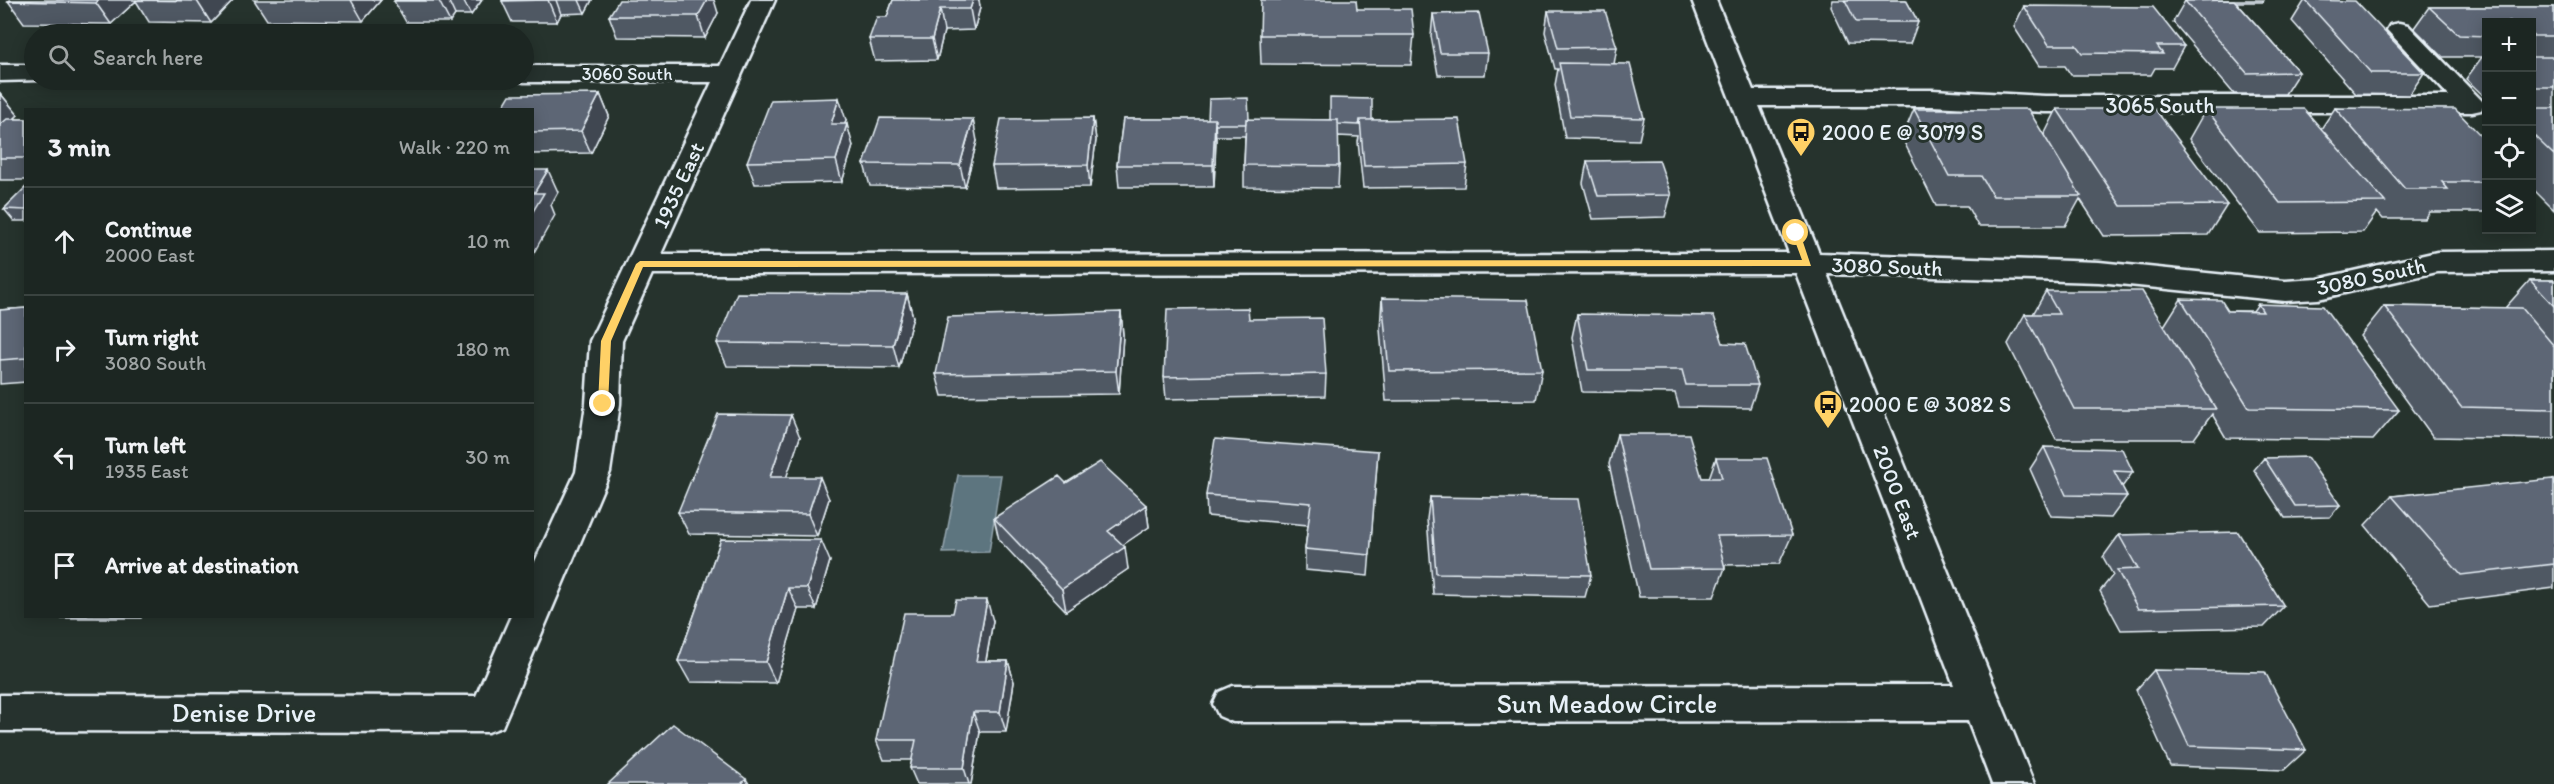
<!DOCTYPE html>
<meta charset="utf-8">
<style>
body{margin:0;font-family:Itim,sans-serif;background:#29322f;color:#f1f3f6}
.controls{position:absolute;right:18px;top:18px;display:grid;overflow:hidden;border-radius:0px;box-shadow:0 3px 15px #0003}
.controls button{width:54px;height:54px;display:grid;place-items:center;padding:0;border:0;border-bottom:2px solid #3a4340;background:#1c2622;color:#f1f3f6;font:30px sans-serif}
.stop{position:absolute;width:18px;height:18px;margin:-14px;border:4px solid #ffd166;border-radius:50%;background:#fff}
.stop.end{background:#ffd166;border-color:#fff;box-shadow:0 2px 6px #0008}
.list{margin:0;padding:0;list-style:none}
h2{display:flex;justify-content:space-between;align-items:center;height:78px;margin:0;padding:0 24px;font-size:26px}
h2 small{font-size:20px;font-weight:400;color:#a0a5a5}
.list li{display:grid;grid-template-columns:39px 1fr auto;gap:18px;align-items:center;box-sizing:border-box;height:108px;padding:0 24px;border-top:2px solid #3a4340}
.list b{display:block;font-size:22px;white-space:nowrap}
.list p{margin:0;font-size:20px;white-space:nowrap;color:#a0a5a5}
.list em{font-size:20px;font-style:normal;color:#a0a5a5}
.icon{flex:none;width:33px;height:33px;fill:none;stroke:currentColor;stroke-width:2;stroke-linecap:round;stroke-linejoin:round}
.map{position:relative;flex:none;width:2554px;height:784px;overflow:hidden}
.search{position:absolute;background:#1c2622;box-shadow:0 3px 15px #0003;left:24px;top:24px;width:510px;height:66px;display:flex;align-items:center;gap:15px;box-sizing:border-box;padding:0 21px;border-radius:33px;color:#a0a5a5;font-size:22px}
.panel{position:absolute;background:#1c2622;box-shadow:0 3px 15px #0003;left:24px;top:108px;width:510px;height:510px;border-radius:0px}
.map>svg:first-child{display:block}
</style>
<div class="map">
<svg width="2554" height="784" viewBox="0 0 2554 784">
<rect width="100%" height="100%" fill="#26332d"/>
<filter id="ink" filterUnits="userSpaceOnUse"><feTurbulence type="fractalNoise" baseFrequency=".0167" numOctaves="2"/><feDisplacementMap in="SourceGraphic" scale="12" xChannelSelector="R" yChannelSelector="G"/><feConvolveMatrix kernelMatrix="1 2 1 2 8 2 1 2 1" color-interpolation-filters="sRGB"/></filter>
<g filter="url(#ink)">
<!-- water -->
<path fill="#5d747f" stroke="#95a6af" stroke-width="1.5" d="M958,475H1001L989,552L943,553Z"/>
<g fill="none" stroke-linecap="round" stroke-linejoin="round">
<!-- minor casing -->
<g stroke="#e8f1f8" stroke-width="5">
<path id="minor" d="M751,0H775L661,254L1789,253L1692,0H1716L1753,90H1932L2045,96H2449L2387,30L2390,25L2399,23L2408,25L2485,104L2481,110L2472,112H2045L1932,106H1759L1819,253L2099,262L2285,281L2318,279L2437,252L2554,251V271L2437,272L2318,299L2285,301L2099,282L1827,274L2034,784H1992L1968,721L1233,722L1219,716L1213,704L1219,692L1233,686L1954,685L1796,273L652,274L622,341L620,404L610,472L502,727L488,732L0,731V695L476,696L511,616H532V568L576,472L586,404L590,341L712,82H524L515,80H524V66H720Z
M0,65H34V80H39L0,81Z"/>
</g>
<!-- minor -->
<use href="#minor" fill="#26332d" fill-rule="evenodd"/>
</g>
<!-- wall -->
<path fill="#505864" stroke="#e8f1f8" stroke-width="1.5" d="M233,0L211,23L149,22L136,1L111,24L24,23L8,1Z
M254,0H381L363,21L267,20Z
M395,0H482L471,15H455L450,22H406L394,1Z
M502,0H592L585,13L561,14L557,22H512L502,1Z
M893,0H979L980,8L974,30L944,31L937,60L875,61L869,39L887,17Z
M1833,0H1906L1918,22L1910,44L1848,43L1831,7Z
M2204,0H2264L2263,2H2236L2299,72L2285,94H2234L2173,22L2185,1Z
M2305,0L2424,73L2409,95L2356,94L2292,21Z
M2024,6L2184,46L2172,68H2155L2151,75H2071L2065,66H2039L2014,27Z
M2429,7H2554V210L2532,188V22H2487V99L2466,79L2482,57H2443L2414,28Z
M1357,9L1414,35L1411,65L1261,64L1260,35Z
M1548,11L1617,47L1614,64L1644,118L1639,140L1565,138L1555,85L1558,69H1555L1545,32Z
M718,13L705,38L617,37L609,16Z
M1433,14L1488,53L1485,75H1438L1431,36Z
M0,93L18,115L14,119H26V180H0Z
M600,94L609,116L591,153L532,154V110Z
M2335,108L2482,137L2487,132V212H2430L2425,219H2383L2377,212L2363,232L2260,233L2189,139L2206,109L2321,129Z
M1914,109L2044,135L2057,109L2227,205L2208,235L2104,236L2080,199L2065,226H1978L1967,206H1936L1902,138Z
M1093,118L1096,140L1090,187L996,188L992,166Z
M1123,119L1372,120L1467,164L1464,187L1363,188L1358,142L1359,137L1338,136L1339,166L1338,188L1244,187V165L1245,136H1216L1214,187H1119L1117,165Z
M846,120L844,124L853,146L842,182L755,184L747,162Z
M977,141L965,187L870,186L864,164Z
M1587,161L1671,195L1665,217L1593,219L1583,183Z
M26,187V221H14L4,209Z
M2530,280H2554V439L2433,437L2360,336L2384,306L2505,308Z
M2046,291L2164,326L2181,299L2228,311H2253L2258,304L2399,410L2373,440L2226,438L2212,414L2194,439H2056L2008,344L2025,314H2033Z
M907,294L913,317L899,368L727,366L717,343Z
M1382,298L1542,370L1536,400L1386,401L1380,329Z
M26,308V382L0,384V310Z
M1121,312L1123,335L1119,394L942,396L936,374Z
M1577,314L1723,343L1758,385L1750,408L1679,407L1675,393L1582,392L1572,337Z
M1249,319L1326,374L1325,396L1166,399L1164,377Z
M1617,434L1702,478H1709L1716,458L1792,535L1779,564L1724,565L1725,568L1714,597H1639L1609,464Z
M800,437L786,477L829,499L817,536L689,534L678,512Z
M2044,447L2133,472L2122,487L2127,496L2111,518L2051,516L2030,469Z
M1378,451L1368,576L1305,570V549L1308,525L1207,516L1206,495Z
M2264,458L2340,505L2330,517L2285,518L2254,470Z
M2554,480V588L2430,604L2365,525L2392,496Z
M1066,483L1146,505L1149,527L1122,545L1128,569L1066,611L999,540L994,518Z
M1430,497L1591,575L1585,597L1433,594L1427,519Z
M2119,535L2284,606L2264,627L2121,630L2100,591L2113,575L2103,557Z
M721,539L830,561L816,609H798L776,683L690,682L678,661Z
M54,616H142L141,618H56Z
M993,621L986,661H1008L1014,682L1006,732H980L971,784H917L910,768L912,760H884L876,740Z
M2154,670L2306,750L2284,770L2170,766L2136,690Z"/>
<!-- shaded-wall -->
<path fill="#414751" stroke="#e8f1f8" stroke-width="1.5" d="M99,0H137H135L136,1L111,24L96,3Z
M198,0H233L211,23L197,1Z
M351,0H381L363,21Z
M440,0H448L455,15L450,22L439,1Z
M463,0H482L471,15Z
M548,0H556L561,14L557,22Z
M579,0H592L585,13Z
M707,0H714L718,13L705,38L698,16Z
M973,0H979L980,8L974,30L970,9Z
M940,9L944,31L937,60L932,39Z
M0,93L18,115L0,132Z
M600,94L609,116L591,153L581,131Z
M839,98L846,120L838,147L831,124Z
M1093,118L1096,140L1090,187L1088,165Z
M973,119L977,141L965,187L960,165Z
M1215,119L1216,141L1214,187L1213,165Z
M847,124L853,146L842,182L836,160Z
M548,170L558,192L551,205L555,215L532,256V213L534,193Z
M907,294L913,317L899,368L893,345Z
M1121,312L1123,335L1119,394L1116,371Z
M791,415L800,437L779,499L770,477Z
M820,477L829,499L817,536L808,514Z
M1146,505L1149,527L1111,553L1108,531Z
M821,540L830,561L816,609L807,588Z
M1125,547L1128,569L1066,611L1062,589Z
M788,588L798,609L776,683L766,662Z
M987,600L993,621L982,682L976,661Z
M1008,661L1014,682L1006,732L1000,712Z
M973,712L980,732L971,784H969L964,768Z
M746,779L749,784H741Z"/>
<!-- building -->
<path fill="#5d6674" stroke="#e8f1f8" stroke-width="1.5" d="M9,0H99L96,3L8,1Z
M135,0H198L197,1Z
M395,0H440L439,1H394Z
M502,0H548L502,1Z
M619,0H707L698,16H609Z
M893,0H973L970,9H940L932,39H869L877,17H887Z
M1261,0H1356L1357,9H1411L1414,35H1260Z
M1845,0H1906L1918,22H1856Z
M2234,0L2299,72L2247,73L2185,1Z
M2305,0L2355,1L2424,73H2371Z
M2024,6L2153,7L2184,46H2157L2163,54L2082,53L2076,45H2049Z
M2429,7H2554V36H2532V22H2487V36L2459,35Z
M1548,11H1605L1617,47L1558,48Z
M1479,13L1488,53H1440L1433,14Z
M2532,57H2554V87H2532Z
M1559,63L1630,64L1644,118L1570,116Z
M600,94L581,131L532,132V110H501L510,95Z
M839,98L831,124H847L836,160L747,162L771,100Z
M1248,98L1249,119H1246V124H1215V119H1208L1209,99Z
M1330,98L1372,99V120H1360L1359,125L1338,124V120H1330Z
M2335,108L2455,109L2487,142V182H2442L2448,189H2405Z
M2532,108H2554V155L2532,134Z
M1914,109H2028L2081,196H1993L1981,176H1949Z
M2057,109H2155L2227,205L2121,206Z
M2206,109H2304L2385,202L2280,203Z
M880,118L973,119L960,165L864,164Z
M1093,118L1088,165L992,166L1001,119Z
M7,119H26V158H0V125Z
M1123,119H1215L1213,165H1117Z
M1246,119L1338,120L1339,166L1244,165Z
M1459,119L1467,164L1364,166L1360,120Z
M1659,160L1671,195L1598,196L1587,161Z
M532,170H548L534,193H544L532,213Z
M26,187V210L4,209Z
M2530,280H2554V306Z
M2046,291H2142L2216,409H2074L2025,314H2059Z
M737,293L907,294L893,345L717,343Z
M1382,298L1528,300L1542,370L1389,371Z
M2181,299L2221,300L2228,311L2263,312L2258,304L2323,306L2399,410L2249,408Z
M2384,306L2522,308L2554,346V409L2461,407Z
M26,308V358L0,360V310Z
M1248,308L1249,319L1322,318L1326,374L1164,377L1167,309Z
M1121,312L1116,371L936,374L948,317Z
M1577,314L1714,316L1723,343L1745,344L1758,385H1686L1682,370H1588Z
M718,414L791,415L770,477H820L808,514L678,512Z
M1617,434H1689L1702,478H1722L1716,458H1767L1792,535L1717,536L1725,568L1649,569Z
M1215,439L1378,451L1370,555L1305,549L1311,503L1206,495Z
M2044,447L2122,449L2133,472L2114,471L2127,496L2066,495Z
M2307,457L2340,505L2295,506L2264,458Z
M1100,462L1146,505L1108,531L1125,547L1062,589L994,518L1059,476L1066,483Z
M2552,479L2554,480V564L2461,575L2392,496Z
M1430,497L1578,499L1591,575L1436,573Z
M2238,532L2284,606L2138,609L2117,570L2138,569L2119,535Z
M721,539L821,540L807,588H788L766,662L678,661Z
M956,600H987L976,661H1008L1000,712H973L964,768H910L916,740H876L904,613H953Z
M2154,670L2265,672L2306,750L2189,746Z
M673,724L746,779L741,784H608Z"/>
</g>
<!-- route -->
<path fill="#ffd166" d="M1796,231L1800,233L1811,266L643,267L611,341L608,404L603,408L598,404L601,341L636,264L640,261L1802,260L1792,233Z"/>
<!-- icons -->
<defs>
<g id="bus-pin" transform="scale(1.5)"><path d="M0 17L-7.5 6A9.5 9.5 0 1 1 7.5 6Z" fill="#ffd166" stroke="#26332d"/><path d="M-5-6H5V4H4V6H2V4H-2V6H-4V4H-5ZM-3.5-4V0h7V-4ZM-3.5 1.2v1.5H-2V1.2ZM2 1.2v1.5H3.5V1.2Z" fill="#111"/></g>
</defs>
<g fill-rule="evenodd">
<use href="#bus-pin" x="1801" y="132"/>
<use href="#bus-pin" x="1828" y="404"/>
</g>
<g text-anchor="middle" stroke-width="6" stroke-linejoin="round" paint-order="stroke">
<!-- far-street labels -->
<g font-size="18" fill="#e8f1f8" stroke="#26332d">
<text x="627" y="80">3060 South</text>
</g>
<!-- street labels -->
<g font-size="22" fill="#e8f1f8" stroke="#26332d">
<text x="2160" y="113">3065 South</text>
<text transform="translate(678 185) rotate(-65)" y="8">1935 East</text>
<text transform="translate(1887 266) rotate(2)" y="8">3080 South</text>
<text transform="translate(2371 276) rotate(-12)" y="8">3080 South</text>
<text transform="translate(1898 492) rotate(69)" y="8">2000 East</text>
</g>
<!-- poi labels -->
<g font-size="22" fill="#e8f1f8" stroke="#26332d" text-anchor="start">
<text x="1822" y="140">2000 E @ 3079 S</text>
<text x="1849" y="412">2000 E @ 3082 S</text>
</g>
<!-- near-street labels -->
<g font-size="27" fill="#e8f1f8" stroke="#26332d">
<text x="1607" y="713">Sun Meadow Circle</text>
<text x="244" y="722">Denise Drive</text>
</g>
</g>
</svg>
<div class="controls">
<button>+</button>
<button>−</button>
<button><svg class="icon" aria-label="locate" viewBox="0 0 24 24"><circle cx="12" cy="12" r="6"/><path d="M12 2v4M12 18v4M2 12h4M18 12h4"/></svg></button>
<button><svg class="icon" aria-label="layers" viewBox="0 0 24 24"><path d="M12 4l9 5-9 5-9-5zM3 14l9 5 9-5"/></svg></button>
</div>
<div class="stop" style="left:1796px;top:233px"></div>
<div class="stop end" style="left:603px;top:404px"></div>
<div class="search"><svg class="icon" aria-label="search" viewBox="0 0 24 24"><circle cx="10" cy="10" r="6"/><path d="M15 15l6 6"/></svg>Search here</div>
<section class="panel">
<h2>3 min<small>Walk · 220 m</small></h2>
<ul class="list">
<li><svg class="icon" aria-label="ahead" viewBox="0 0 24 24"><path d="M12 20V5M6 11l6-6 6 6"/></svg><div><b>Continue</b><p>2000 East</p></div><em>10 m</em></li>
<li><svg class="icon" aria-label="right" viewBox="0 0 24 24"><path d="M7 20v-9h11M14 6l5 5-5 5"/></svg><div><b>Turn right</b><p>3080 South</p></div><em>180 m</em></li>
<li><svg class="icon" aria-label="left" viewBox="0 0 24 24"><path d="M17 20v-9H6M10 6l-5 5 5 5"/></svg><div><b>Turn left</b><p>1935 East</p></div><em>30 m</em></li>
<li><svg class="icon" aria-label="arrive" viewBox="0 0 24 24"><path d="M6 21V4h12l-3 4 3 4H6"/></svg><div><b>Arrive at destination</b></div></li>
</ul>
</section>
</div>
